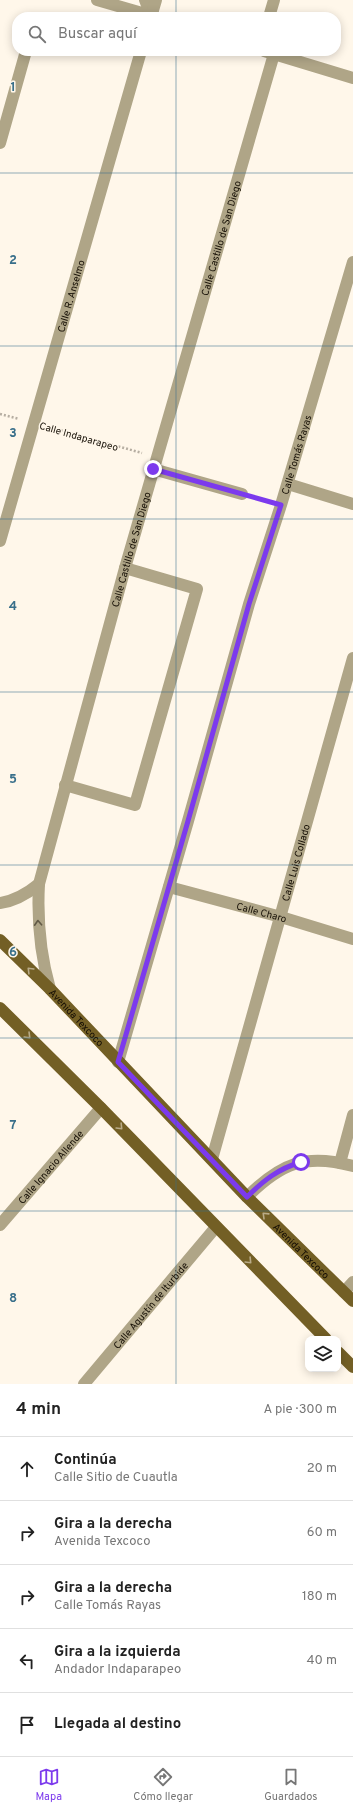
<!DOCTYPE html>
<html lang="es">
<meta charset="utf-8">
<style>
body{margin:0;font-family:Overpass,sans-serif;background:#f6f6f6;color:#222}
.controls{position:absolute;right:12px;bottom:12px;display:grid;overflow:hidden;border-radius:8px;box-shadow:0 2px 10px #0003}
.controls button{width:36px;height:36px;display:grid;place-items:center;padding:0;border:0;border-bottom:1px solid #e0e0e0;background:#fff;color:#222;font:20px sans-serif}
.stop{position:absolute;width:12px;height:12px;margin:-9px;border:3px solid #7c3aed;border-radius:50%;background:#fff}
.stop.end{background:#7c3aed;border-color:#fff;box-shadow:0 1px 4px #0008}
.list{margin:0;padding:0;list-style:none}
h2{display:flex;justify-content:space-between;align-items:center;height:52px;margin:0;padding:0 16px;font-size:17px}
h2 small{font-size:13px;font-weight:400;color:#767676}
.list li{display:grid;grid-template-columns:26px 1fr auto;gap:12px;align-items:center;box-sizing:border-box;height:64px;padding:0 16px;border-top:1px solid #e0e0e0}
.list b{display:block;font-size:15px;white-space:nowrap}
.list p{margin:0;font-size:13px;white-space:nowrap;color:#767676}
.list em{font-size:13px;font-style:normal;color:#767676}
.icon{flex:none;width:22px;height:22px;fill:none;stroke:currentColor;stroke-width:2;stroke-linecap:round;stroke-linejoin:round}
.map{position:relative;flex:none;width:353px;height:1384px;overflow:hidden}
.search{position:absolute;background:#fff;box-shadow:0 2px 10px #0003;left:12px;right:12px;top:12px;height:44px;display:flex;align-items:center;gap:10px;box-sizing:border-box;padding:0 14px;border-radius:16px;color:#767676;font-size:15px}
.sheet{height:372px;background:#fff}
nav{display:flex;justify-content:space-around;align-items:center;box-sizing:border-box;height:56px;border-top:1px solid #e0e0e0;background:#fff;font-size:11px;color:#767676}
nav a{display:grid;justify-items:center;gap:2px}
nav .on{color:#7c3aed}
.map>svg:first-child{display:block}
</style>
<div class="map">
<svg width="353" height="1384" viewBox="0 0 353 1384">
<rect width="100%" height="100%" fill="#fff7ea"/>
<g fill="none" stroke-linecap="round" stroke-linejoin="round">
<!-- path -->
<path stroke="#b6aea2" stroke-width="2.5" stroke-dasharray="2 2" stroke-linecap="butt" d="M0,414L19,419
M49,427L142,453"/>
<!-- minor -->
<g stroke="#afa587" stroke-width="12">
<path d="M97,0L156,17"/>
<path d="M145,0L151,16"/>
<path d="M151,17L156,0"/>
<path d="M269,17L274,0"/>
<path d="M264,51L353,78"/>
<path d="M0,143L26,51"/>
<path d="M153,469L242,494"/>
<path d="M288,484L353,504"/>
<path id="s1" d="M0,541L141,51"/>
<path d="M65,785L135,805L197,589L125,568"/>
<path id="s2" d="M169,887L281,917L353,939"/>
<path d="M0,903C15,901 28,893 39,884"/>
<path id="s3" d="M50,989C40,954 37,921 39,884L125,568L274,54"/>
<path id="s4" d="M118,1062L188,821L249,604L281,505L353,262"/>
<path id="s5" d="M212,1159L353,658"/>
<path d="M340,1163L353,1115"/>
<path d="M247,1197C281,1163 306,1153 353,1166"/>
<path id="s6" d="M0,1225L101,1108"/>
<path d="M344,1292L353,1282"/>
<path id="s7" d="M84,1384L216,1227"/>
</g>
<!-- major -->
<g stroke="#735f25" stroke-width="12">
<path id="s8" d="M0,940L50,989L247,1197L353,1301"/>
<path d="M0,1008L101,1108L326,1339"/>
<path d="M338,1352L353,1367"/>
</g>
</g>
<!-- one-way arrows -->
<defs><path id="oneway-chevron" d="M-2-3.5L2.5 0L-2 3.5" fill="none" stroke-width="1.6" stroke-linecap="round" stroke-linejoin="round"/></defs>
<use stroke="#625a46" href="#oneway-chevron" transform="translate(38 923) rotate(-93)"/>
<g stroke="#b9ab88">
<use href="#oneway-chevron" transform="translate(30 970) rotate(-135)"/>
<use href="#oneway-chevron" transform="translate(28 1036) rotate(45)"/>
<use href="#oneway-chevron" transform="translate(120 1127) rotate(46)"/>
<use href="#oneway-chevron" transform="translate(265 1215) rotate(-136)"/>
<use href="#oneway-chevron" transform="translate(249 1261) rotate(46)"/>
</g>
<g fill="none" stroke-linecap="round" stroke-linejoin="round">
<!-- route -->
<path stroke="#7c3aed" stroke-width="5" d="M153,469L281,505L249,604L188,821L118,1062L247,1197C264,1180 278,1169 301,1162"/>
</g>
<!-- grid -->
<path fill="none" stroke="#396f8a" stroke-width="1" stroke-opacity="0.55" d="M176,0V17M176,51V1384M0,173H353M0,346H353M0,519H353M0,692H353M0,865H353M0,1038H353M0,1211H353"/>
<g text-anchor="middle" stroke-width="3" stroke-linejoin="round" paint-order="stroke">
<!-- street labels -->
<g font-size="10" fill="#150e04" stroke="#fff7ea">
<text dy="4" stroke="none"><textPath href="#s3" startOffset="777">Calle Castillo de San Diego</textPath></text>
<text dy="4" stroke="none"><textPath href="#s1" startOffset="255">Calle R. Anselmo</textPath></text>
<text transform="translate(79 436) rotate(16)" y="4">Calle Indaparapeo</text>
<text dy="4" stroke="none"><textPath href="#s4" startOffset="633">Calle Tomás Rayas</textPath></text>
<text dy="4" stroke="none"><textPath href="#s3" startOffset="453">Calle Castillo de San Diego</textPath></text>
<text dy="4" stroke="none"><textPath href="#s5" startOffset="308">Calle Luis Collado</textPath></text>
<text dy="4" stroke="none"><textPath href="#s2" startOffset="96">Calle Charo</textPath></text>
<text dy="4" stroke="none"><textPath href="#s8" startOffset="109">Avenida Texcoco</textPath></text>
<text dy="4" stroke="none"><textPath href="#s6" startOffset="77">Calle Ignacio Allende</textPath></text>
<text dy="4" stroke="none"><textPath href="#s8" startOffset="433">Avenida Texcoco</textPath></text>
<text dy="4" stroke="none"><textPath href="#s7" startOffset="103">Calle Agustín de Iturbide</textPath></text>
</g>
</g>
<g font-size="13" text-anchor="middle" font-weight="bold" fill="#396f8a" stroke="#fff7ea" stroke-width="3" stroke-linejoin="round" paint-order="stroke">
<text x="13" y="91">1</text>
<text x="13" y="264">2</text>
<text x="13" y="437">3</text>
<text x="13" y="610">4</text>
<text x="13" y="783">5</text>
<text x="13" y="956">6</text>
<text x="13" y="1129">7</text>
<text x="13" y="1302">8</text>
</g>
</svg>
<div class="controls">
<button><svg class="icon" aria-label="layers" viewBox="0 0 24 24"><path d="M12 4l9 5-9 5-9-5zM3 14l9 5 9-5"/></svg></button>
</div>
<div class="stop" style="left:301px;top:1162px"></div>
<div class="stop end" style="left:153px;top:469px"></div>
<div class="search"><svg class="icon" aria-label="search" viewBox="0 0 24 24"><circle cx="10" cy="10" r="6"/><path d="M15 15l6 6"/></svg>Buscar aquí</div>
</div>
<section class="sheet">
<h2>4 min<small>A pie · 300 m</small></h2>
<ul class="list">
<li><svg class="icon" aria-label="ahead" viewBox="0 0 24 24"><path d="M12 20V5M6 11l6-6 6 6"/></svg><div><b>Continúa</b><p>Calle Sitio de Cuautla</p></div><em>20 m</em></li>
<li><svg class="icon" aria-label="right" viewBox="0 0 24 24"><path d="M7 20v-9h11M14 6l5 5-5 5"/></svg><div><b>Gira a la derecha</b><p>Avenida Texcoco</p></div><em>60 m</em></li>
<li><svg class="icon" aria-label="right" viewBox="0 0 24 24"><path d="M7 20v-9h11M14 6l5 5-5 5"/></svg><div><b>Gira a la derecha</b><p>Calle Tomás Rayas</p></div><em>180 m</em></li>
<li><svg class="icon" aria-label="left" viewBox="0 0 24 24"><path d="M17 20v-9H6M10 6l-5 5 5 5"/></svg><div><b>Gira a la izquierda</b><p>Andador Indaparapeo</p></div><em>40 m</em></li>
<li><svg class="icon" aria-label="arrive" viewBox="0 0 24 24"><path d="M6 21V4h12l-3 4 3 4H6"/></svg><div><b>Llegada al destino</b></div></li>
</ul>
</section>
<nav>
<a class="on"><svg class="icon" aria-label="map" viewBox="0 0 24 24"><path d="M3 6l6-2 6 2 6-2v14l-6 2-6-2-6 2zM9 4v14M15 6v14"/></svg>Mapa</a>
<a><svg class="icon" aria-label="directions" viewBox="0 0 24 24"><path d="M12 3l9 9-9 9-9-9zM9 14v-3h6M13 9l2 2-2 2"/></svg>Cómo llegar</a>
<a><svg class="icon" aria-label="saved" viewBox="0 0 24 24"><path d="M7 4h10v16l-5-4-5 4z"/></svg>Guardados</a>
</nav>
